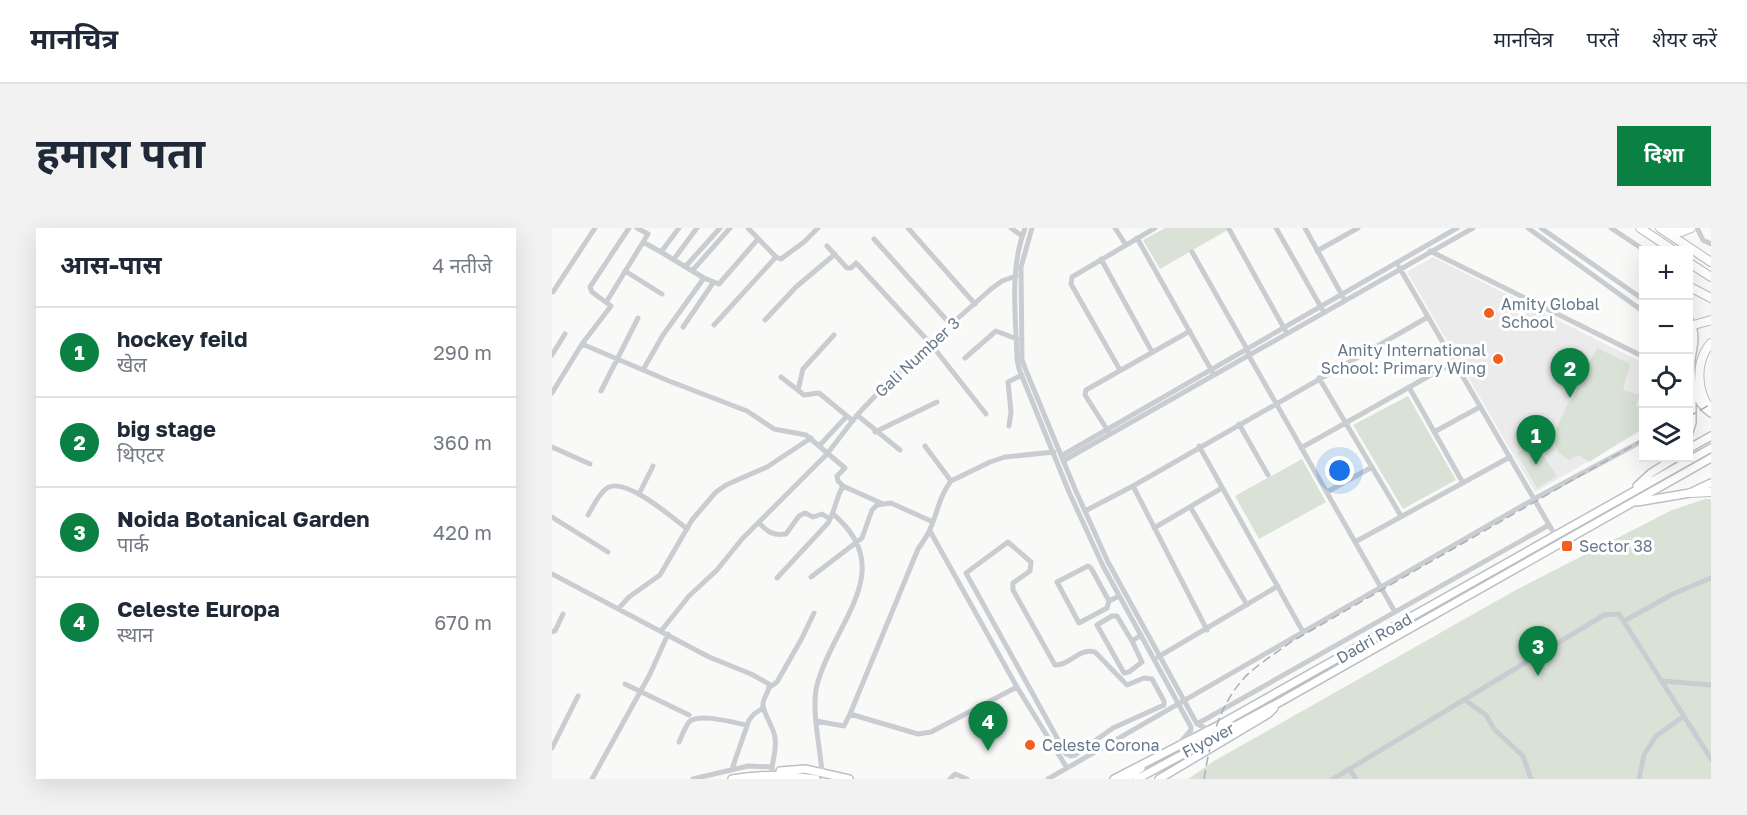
<!DOCTYPE html>
<html lang="hi">
<meta charset="utf-8">
<style>
body{margin:0;font-family:"Golos Text","Noto Sans Devanagari",sans-serif;background:#f2f2f3;color:#1f2937}
.controls{position:absolute;right:18px;top:18px;display:grid;overflow:hidden;border-radius:0px;box-shadow:0 6px 24px #0002}
.controls button{width:54px;height:54px;display:grid;place-items:center;padding:0;border:0;border-bottom:2px solid #e0e1e3;background:#fff;color:#1f2937;font:30px sans-serif}
.you{position:absolute;left:788px;top:243px;width:21px;height:21px;margin:-15px;border:4px solid #fff;border-radius:50%;background:#1a73e8;box-shadow:0 0 0 9px #1a73e833}
.badge{display:grid;place-items:center;width:39px;height:39px;border-radius:50%;background:#0b8043;color:#fff;font-size:20px;font-weight:700}
.pin{position:absolute;translate:-50% -50px;filter:drop-shadow(0 2px 3px #0008)}
.pin::after{content:'';position:absolute;top:32px;width:21px;height:18px;background:inherit;clip-path:polygon(0 0,100% 0,50% 100%)}
.list{margin:0;padding:0;list-style:none}
h2{display:flex;justify-content:space-between;align-items:center;height:78px;margin:0;padding:0 24px;font-size:26px}
h2 small{font-size:20px;font-weight:400;color:#747a83}
.list li{display:grid;grid-template-columns:39px 1fr auto;gap:18px;align-items:center;box-sizing:border-box;height:90px;padding:0 24px;border-top:2px solid #e0e1e3}
.list b{display:block;font-size:22px;white-space:nowrap}
.list p{margin:0;font-size:20px;white-space:nowrap;color:#747a83}
.list em{font-size:20px;font-style:normal;color:#747a83}
.icon{flex:none;width:33px;height:33px;fill:none;stroke:currentColor;stroke-width:2;stroke-linecap:round;stroke-linejoin:round}
.map{position:relative;flex:none;width:1159px;height:551px;overflow:hidden;border-radius:0px}
header{display:flex;align-items:center;gap:36px;box-sizing:border-box;height:84px;padding:0 30px;background:#fff;border-bottom:2px solid #e0e1e3}
header strong{font-size:28px}
nav{display:flex;gap:33px;margin-inline-start:auto;font-size:21px}
.intro{display:flex;align-items:center;justify-content:space-between;box-sizing:border-box;height:144px;padding:0 36px}
h1{margin:0;font-size:42px}
.button{padding:15px 27px;border-radius:0px;background:#0b8043;color:#fff;font-size:21px;font-weight:700}
main{display:flex;gap:36px;padding:0 36px}
aside{flex:1;background:#fff;border-radius:0px;box-shadow:0 6px 24px #0002}
.map>svg:first-child{display:block}
</style>
<header>
<strong>मानचित्र</strong>
<nav><a>मानचित्र</a><a>परतें</a><a>शेयर करें</a></nav>
</header>
<div class="intro"><h1>हमारा पता</h1><a class="button">दिशा</a></div>
<main>
<aside>
<h2>आस-पास<small>4 नतीजे</small></h2>
<ul class="list">
<li><span class="badge">1</span><div><b>hockey feild</b><p>खेल</p></div><em>290 m</em></li>
<li><span class="badge">2</span><div><b>big stage</b><p>थिएटर</p></div><em>360 m</em></li>
<li><span class="badge">3</span><div><b>Noida Botanical Garden</b><p>पार्क</p></div><em>420 m</em></li>
<li><span class="badge">4</span><div><b>Celeste Europa</b><p>स्थान</p></div><em>670 m</em></li>
</ul>
</aside>
<div class="map">
<svg width="1159" height="551" viewBox="0 0 1159 551">
<rect width="100%" height="100%" fill="#f9faf7"/>
<!-- built -->
<path fill="#eaebea" d="M881,29L1091,135V202L983,264L855,44Z"/>
<!-- green -->
<path fill="#dae2d7" d="M613,0H679L608,41L591,12Z
M1045,120L1078,136L1071,162L1088,167L1084,177L1091,181V200L1037,234L1027,227L1017,232L1007,225L1000,209L1015,177L1023,167L1025,157Z
M856,168L904,252L851,281L801,197Z
M983,216L1005,248L985,260L965,225Z
M750,231L774,274L707,311L683,268Z
M1153,271H1159V551H636L662,533L962,363L1120,282Z"/>
<g fill="none" stroke-linecap="round" stroke-linejoin="round">
<!-- major casing -->
<g stroke="#bcc0c4" stroke-width="10">
<path id="major" d="M1141,102C1144,113 1140,121 1139,132C1138,151 1142,174 1159,185
M1136,207L1140,195V161
M1136,221L1159,208
M1085,258L1099,245L1123,230
M1085,274L1138,265L1159,255
M228,543L253,541L297,551
M180,551C209,546 235,546 264,551
M562,551L667,497L1159,220
M574,551L589,540
M585,551L728,474L1159,230
M607,551L716,486L722,480"/>
</g>
<!-- highway casing -->
<g stroke="#bbbfc2" stroke-width="10">
<path id="highway" d="M1088,0L1121,22
M1108,0L1159,34
M1114,1L1129,4L1139,0
M1136,34L1159,49
M1136,58L1159,70
M1142,97L1159,92
M1159,115C1143,133 1144,163 1159,182
M1138,265L1159,264"/>
</g>
<!-- minor -->
<path stroke="#c9cdd1" stroke-width="5" d="M196,0L224,29L229,31L252,14L266,0
M356,0L423,76
M459,0L470,8
M473,0C457,42 464,87 465,131L467,141L517,264L551,338L639,499V502L627,516
M480,0L469,39L470,132L473,140L523,261L556,334L645,496L658,502
M563,0L574,17
M724,0L770,81
M753,0L791,69
M976,0L1092,84
M989,0L1092,72
M1059,0L1092,22
M1145,0L1151,12L1159,16
M677,1L733,102
M585,10L661,145
M322,11L399,97
M91,14L109,24L127,0
M275,18L295,40H299L304,35L306,37L378,115L434,186
M765,23L806,0
M878,23L1092,129
M109,24L152,50L167,56L206,11
M640,24L695,121L697,128L843,384
M122,31L145,0
M549,31L600,124
M133,39L168,0
M847,39L1003,307
M73,43L110,66
M140,43L178,0
M1,64L43,0
M55,73L96,6L85,0
M1136,88C1144,93 1144,102 1136,108
M213,92L244,59L283,26
M162,97L224,29
M131,99L161,55
M30,116L59,78L40,64L38,59L77,0
M0,127L13,106
M413,130L444,103L465,111
M91,142L111,107L152,50
M568,142L519,56L520,49L603,0
M229,149L252,167L267,165L301,193
M767,150L849,288
M857,159L911,255
M246,162L251,141L282,107
M49,163L86,90
M0,165L30,116L117,153L195,183L222,201L254,207L293,240L285,248L286,253L291,258C284,270 283,283 276,295L225,350
M305,187L348,222
M687,196L716,247
M457,198L459,184L456,154L470,147
M556,203L533,167L534,162L638,103
M323,204L385,174
M882,204L928,179
M267,218L294,189
M373,218L399,253
M647,218L751,404
M0,219L38,236
M749,220L902,134
M509,228L905,0
M511,233L921,0
M291,258L329,275
M581,258L655,402
M775,264L820,239
M87,266L101,238
M639,280L695,377
M533,283L581,258L876,89
M36,287C41,279 47,265 55,260C73,248 121,290 135,301
M0,289L56,324
M207,295C216,304 221,308 234,306L247,288L253,285L261,289L270,286L278,291
M602,300L670,260
M378,303L465,459L515,540
M456,314L479,334L478,343L461,355V362L503,437C517,438 528,419 543,424L575,457L592,450L600,451L612,473V477L561,500L523,527L519,528L514,526L414,345Z
M803,314L958,229
M0,346L157,429L199,446L217,456C218,464 210,470 211,478C213,489 222,499 223,510C225,522 220,532 220,543
M259,349L310,310L320,282L325,277L339,275L381,294
M557,373L539,340L536,338L505,354L527,395L555,380L557,373L567,368
M67,380L77,369L108,347L140,292L164,264L174,257L215,239L259,210
M1072,393L1121,366L1159,350
M109,403L137,368L165,342L190,311L275,226L305,187L325,166L378,115L439,61L450,53L464,48
M0,404L3,403L11,386
M580,413L565,388H560L545,397L572,445L577,444L590,434L580,413L589,407
M606,429L726,358
M1111,453L1159,457
M73,456L137,487
M218,459L225,454L250,410L262,385
M465,459L379,504L366,506L298,486L366,321C371,314 376,307 379,299C386,282 388,267 399,253L438,234L453,229L502,224
M913,472L934,487L942,501L971,528L979,551
M264,493L292,498L298,486
M645,496L997,297
M127,514C130,508 133,498 138,493C149,485 183,495 195,497
M0,520L26,468
M180,541L197,492L202,486L211,480
M797,541L804,551
M270,544C268,518 259,481 265,457C281,395 348,342 281,286
M40,551L98,446L116,406
M141,551L196,538L220,539
M398,551L403,546L415,551
M496,551L982,271L1092,212
M781,551L1052,387L1067,386L1159,531
M1087,551L1092,527L1104,508L1132,488"/>
<!-- major -->
<use href="#major" stroke="#fff" stroke-width="7"/>
<!-- highway -->
<use href="#highway" stroke="#fff" stroke-width="8"/>
<!-- rail -->
<path stroke="#a9afb5" stroke-width="1.5" stroke-dasharray="9 4.5" stroke-linecap="butt" d="M1136,189L1159,176
M652,551C658,513 668,473 697,445C710,434 725,424 739,414L1092,211"/>
</g>
<!-- markers -->
<g fill="#f35f1e" stroke="#fff" stroke-width="2">
<circle cx="937" cy="85" r="6"/>
<circle cx="946" cy="131" r="6"/>
<rect x="1009" y="312" width="12" height="12" rx="3"/>
<circle cx="478" cy="517" r="6"/>
</g>
<g text-anchor="middle" stroke-width="6" stroke-linejoin="round" paint-order="stroke">
<!-- poi labels -->
<g font-size="16" fill="#66788b" stroke="#fff" text-anchor="start">
<text x="949" y="82">Amity Global<tspan x="949" dy="18">School</tspan></text>
<text x="934" y="128" text-anchor="end">Amity International<tspan x="934" dy="18">School: Primary Wing</tspan></text>
<text x="1027" y="324">Sector 38</text>
<text x="490" y="523">Celeste Corona</text>
</g>
<!-- street labels -->
<g font-size="16" fill="#66788b" stroke="#fff">
<text transform="translate(365 129) rotate(-43)" y="6">Gali Number 3</text>
<text transform="translate(822 410) rotate(-30)" y="6">Dadri Road</text>
<text transform="translate(656 512) rotate(-28)" y="6">Flyover</text>
</g>
</g>
</svg>
<div class="controls">
<button>+</button>
<button>−</button>
<button><svg class="icon" aria-label="locate" viewBox="0 0 24 24"><circle cx="12" cy="12" r="6"/><path d="M12 2v4M12 18v4M2 12h4M18 12h4"/></svg></button>
<button><svg class="icon" aria-label="layers" viewBox="0 0 24 24"><path d="M12 4l9 5-9 5-9-5zM3 14l9 5 9-5"/></svg></button>
</div>
<div class="you"></div>
<div class="pin badge" style="left:984px;top:237px">1</div>
<div class="pin badge" style="left:1018px;top:170px">2</div>
<div class="pin badge" style="left:986px;top:448px">3</div>
<div class="pin badge" style="left:436px;top:523px">4</div>
</div>
</main>
